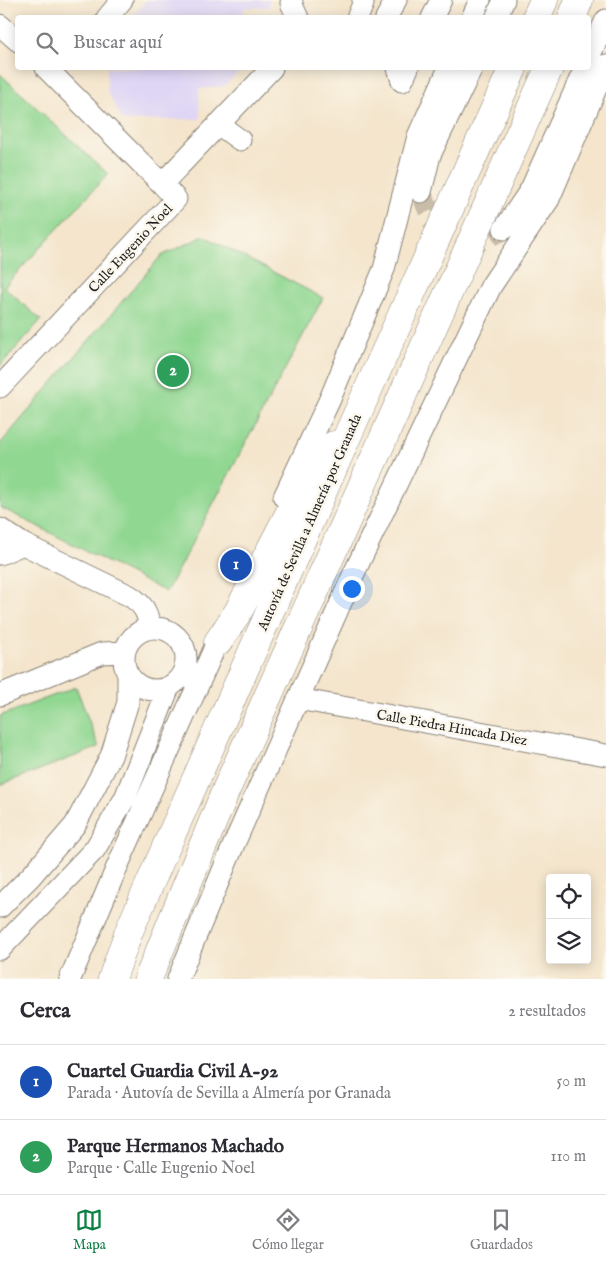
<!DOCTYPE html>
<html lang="es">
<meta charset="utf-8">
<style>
body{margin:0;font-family:"IM FELL English",serif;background:#f2f2f3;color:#2b2b33}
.controls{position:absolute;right:15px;bottom:15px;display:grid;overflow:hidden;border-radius:5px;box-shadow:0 2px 12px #0003}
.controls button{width:45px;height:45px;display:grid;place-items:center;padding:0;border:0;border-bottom:1px solid #e1e1e2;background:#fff;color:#2b2b33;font:25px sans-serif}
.you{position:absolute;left:351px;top:588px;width:18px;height:18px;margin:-12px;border:4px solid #fff;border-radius:50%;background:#1a73e8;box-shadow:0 0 0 8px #1a73e833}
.badge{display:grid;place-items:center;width:32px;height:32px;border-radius:50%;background:#0b8043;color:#fff;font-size:16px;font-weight:700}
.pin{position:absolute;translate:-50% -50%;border:2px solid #fff;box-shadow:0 1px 5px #0006}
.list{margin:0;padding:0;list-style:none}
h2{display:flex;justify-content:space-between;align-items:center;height:65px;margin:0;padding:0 20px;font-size:21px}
h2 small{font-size:16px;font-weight:400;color:#7c7c81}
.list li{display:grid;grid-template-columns:32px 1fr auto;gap:15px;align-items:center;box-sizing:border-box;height:75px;padding:0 20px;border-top:1px solid #e1e1e2}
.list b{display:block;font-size:19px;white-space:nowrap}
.list p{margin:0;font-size:16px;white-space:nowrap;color:#7c7c81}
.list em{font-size:16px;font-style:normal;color:#7c7c81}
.icon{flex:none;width:28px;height:28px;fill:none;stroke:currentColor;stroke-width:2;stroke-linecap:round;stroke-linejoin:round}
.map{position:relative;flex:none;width:606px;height:979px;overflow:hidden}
.search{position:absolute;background:#fff;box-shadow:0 2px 12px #0003;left:15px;right:15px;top:15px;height:55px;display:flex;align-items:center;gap:12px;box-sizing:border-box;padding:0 18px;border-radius:5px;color:#7c7c81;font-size:19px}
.sheet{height:215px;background:#fff}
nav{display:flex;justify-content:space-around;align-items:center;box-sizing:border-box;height:70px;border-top:1px solid #e1e1e2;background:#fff;font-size:14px;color:#7c7c81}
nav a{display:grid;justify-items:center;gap:2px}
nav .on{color:#0b8043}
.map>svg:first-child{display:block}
</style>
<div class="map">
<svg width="606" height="979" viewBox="0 0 606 979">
<rect width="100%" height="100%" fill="#fbf7ec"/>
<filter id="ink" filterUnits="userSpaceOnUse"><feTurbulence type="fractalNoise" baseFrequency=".02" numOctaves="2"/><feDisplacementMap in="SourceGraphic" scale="10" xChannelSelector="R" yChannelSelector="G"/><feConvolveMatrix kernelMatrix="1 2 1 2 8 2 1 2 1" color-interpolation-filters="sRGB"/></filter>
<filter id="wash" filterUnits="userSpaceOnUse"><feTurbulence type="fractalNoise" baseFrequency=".0096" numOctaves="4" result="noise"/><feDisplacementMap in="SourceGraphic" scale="20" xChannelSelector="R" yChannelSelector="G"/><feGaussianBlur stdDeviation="1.12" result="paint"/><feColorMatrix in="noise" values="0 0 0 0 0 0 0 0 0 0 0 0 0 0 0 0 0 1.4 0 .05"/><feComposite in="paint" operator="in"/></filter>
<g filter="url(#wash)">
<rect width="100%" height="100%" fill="#f4e5cc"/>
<!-- built -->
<path fill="#dfd5f5" d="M147,0H269V7L244,8L243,17H135V14Z
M107,68H243L224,86L199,89L200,119L123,121L107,91Z"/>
<!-- green -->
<path fill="#90d791" stroke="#567a56" d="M0,74L108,174L4,287L41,320L0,366Z
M204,236L323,298L166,592L0,507V444L161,256Z
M76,687L99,747L0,785V716Z"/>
</g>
<g filter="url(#ink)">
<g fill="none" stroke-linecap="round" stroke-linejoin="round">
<!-- minor-tunnel -->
<path stroke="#c9bda9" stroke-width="21" stroke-dasharray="21 11" stroke-linecap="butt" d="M421,192L434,224L480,241L504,229"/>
<!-- minor casing -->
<g stroke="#888074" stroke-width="23">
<path id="minor" d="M292,0L291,3L298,18
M107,18L122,0
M357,18L363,4V0
M386,18L396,0
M432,18L441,0
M472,18L480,0
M496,18L504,0
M0,25L18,41
M588,59L606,20
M46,68L162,184
M398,68L402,81L408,68
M218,124L240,140
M421,192L430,155L472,68
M504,229L531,189L585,68
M0,387L176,199L162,184L272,68
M284,497L330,399L384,269L418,136L449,68
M0,529L23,544L130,596C145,606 146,611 151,628
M0,554L23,544
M124 659a31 31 0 1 1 62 0a31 31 0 1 1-62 0Z
M0,695L102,653L124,652
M298,699L606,755
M0,907L31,876L75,825L111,756L128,702V677
M0,949L95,849L125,798L169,687
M70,979L117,867L223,629
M178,979L234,844L354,573L491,286L549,199L606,65"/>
</g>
<!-- highway casing -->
<g stroke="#888074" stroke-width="29">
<path id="highway" d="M536,18L544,0
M572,18L579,0
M218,642L238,612L315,464L334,445
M112,979L129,931L350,430L513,68
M148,979L226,790L549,68"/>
</g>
<!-- minor -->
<use href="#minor" stroke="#fff" stroke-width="21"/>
<!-- highway -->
<use href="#highway" stroke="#fff" stroke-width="28"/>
</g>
</g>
<g text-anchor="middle" stroke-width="5" stroke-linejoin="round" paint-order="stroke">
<!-- street labels -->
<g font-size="14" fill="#1c1c1c" stroke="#fbf7ec">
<text transform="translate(130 248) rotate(-47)" y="5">Calle Eugenio Noel</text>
<text transform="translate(309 522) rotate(-66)" y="5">Autovía de Sevilla a Almería por Granada</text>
<text transform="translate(452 727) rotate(10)" y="5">Calle Piedra Hincada Diez</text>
</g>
</g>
</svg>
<div class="controls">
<button><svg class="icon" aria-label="locate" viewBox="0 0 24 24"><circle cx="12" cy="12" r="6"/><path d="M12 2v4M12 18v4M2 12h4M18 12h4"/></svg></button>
<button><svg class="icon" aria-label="layers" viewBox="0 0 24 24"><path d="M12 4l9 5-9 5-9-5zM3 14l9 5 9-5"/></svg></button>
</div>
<div class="you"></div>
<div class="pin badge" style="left:236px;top:565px;background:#1a4fb4">1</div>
<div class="pin badge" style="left:173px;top:371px;background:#2e9e5b">2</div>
<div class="search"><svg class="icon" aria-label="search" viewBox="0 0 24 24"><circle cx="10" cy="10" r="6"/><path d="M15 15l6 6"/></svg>Buscar aquí</div>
</div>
<section class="sheet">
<h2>Cerca<small>2 resultados</small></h2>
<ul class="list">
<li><span class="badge" style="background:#1a4fb4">1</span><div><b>Cuartel Guardia Civil A-92</b><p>Parada · Autovía de Sevilla a Almería por Granada</p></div><em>50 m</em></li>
<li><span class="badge" style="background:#2e9e5b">2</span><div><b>Parque Hermanos Machado</b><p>Parque · Calle Eugenio Noel</p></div><em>110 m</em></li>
</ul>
</section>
<nav>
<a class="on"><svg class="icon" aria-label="map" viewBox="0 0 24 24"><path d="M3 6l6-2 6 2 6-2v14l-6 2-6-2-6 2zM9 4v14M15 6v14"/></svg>Mapa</a>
<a><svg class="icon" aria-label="directions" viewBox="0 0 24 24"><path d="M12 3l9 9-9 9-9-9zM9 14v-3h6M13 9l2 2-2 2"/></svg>Cómo llegar</a>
<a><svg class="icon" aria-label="saved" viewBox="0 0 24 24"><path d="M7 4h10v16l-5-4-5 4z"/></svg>Guardados</a>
</nav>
